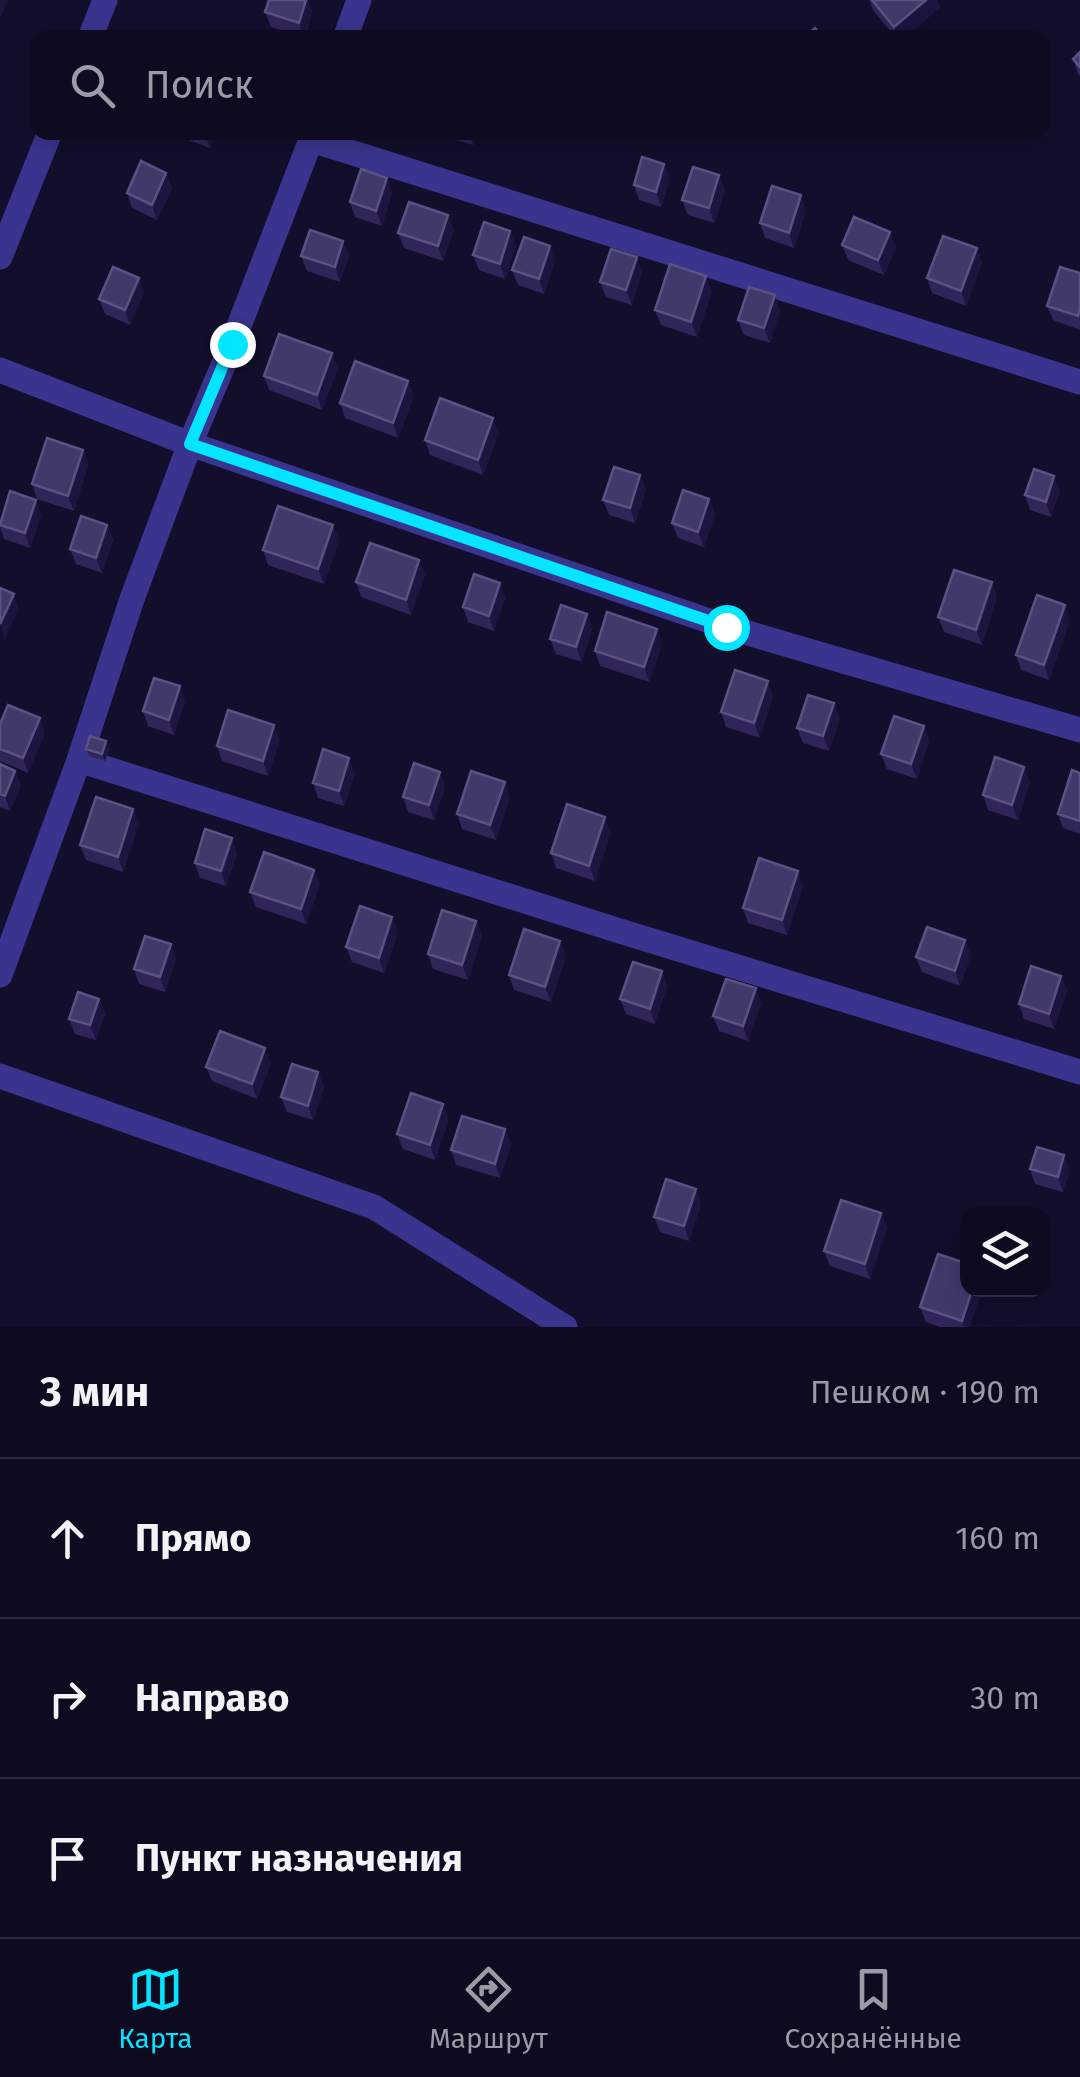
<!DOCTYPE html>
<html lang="ru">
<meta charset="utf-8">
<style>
body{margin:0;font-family:"Fira Sans",sans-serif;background:#1c182d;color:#f1f3f6}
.controls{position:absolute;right:30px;bottom:30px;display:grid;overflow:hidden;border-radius:20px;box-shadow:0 5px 25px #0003}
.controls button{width:90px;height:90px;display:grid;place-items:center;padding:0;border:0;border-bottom:2px solid #2e2b3e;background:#0e0a20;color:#f1f3f6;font:50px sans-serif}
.stop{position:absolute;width:30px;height:30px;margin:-22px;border:8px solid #04e5ff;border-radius:50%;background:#fff}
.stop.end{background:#04e5ff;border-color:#fff;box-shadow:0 2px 10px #0008}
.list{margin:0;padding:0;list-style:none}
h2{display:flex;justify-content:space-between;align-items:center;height:130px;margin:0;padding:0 40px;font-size:42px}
h2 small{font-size:32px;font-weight:400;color:#9b9aa5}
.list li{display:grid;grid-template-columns:65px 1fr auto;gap:30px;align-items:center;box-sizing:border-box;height:160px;padding:0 40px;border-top:2px solid #2e2b3e}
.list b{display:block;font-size:38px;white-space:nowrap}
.list em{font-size:32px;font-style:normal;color:#9b9aa5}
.icon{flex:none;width:55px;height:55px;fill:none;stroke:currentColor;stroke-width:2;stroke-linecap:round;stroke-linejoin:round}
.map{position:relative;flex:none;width:1080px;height:1327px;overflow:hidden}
.search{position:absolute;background:#0e0a20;box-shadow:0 5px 25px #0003;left:30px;right:30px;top:30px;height:110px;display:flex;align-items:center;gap:25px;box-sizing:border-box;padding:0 35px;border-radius:20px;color:#9b9aa5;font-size:38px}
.sheet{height:610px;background:#0e0a20}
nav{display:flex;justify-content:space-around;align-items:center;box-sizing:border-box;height:140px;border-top:2px solid #2e2b3e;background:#0e0a20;font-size:28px;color:#9b9aa5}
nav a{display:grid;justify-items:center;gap:5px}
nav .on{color:#04e5ff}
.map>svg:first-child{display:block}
</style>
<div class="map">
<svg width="1080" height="1327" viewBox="0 0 1080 1327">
<rect width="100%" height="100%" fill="#130e2b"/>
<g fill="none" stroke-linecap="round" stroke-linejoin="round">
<!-- minor -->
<path stroke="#39358e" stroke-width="25" d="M345,38L359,0
M314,132L232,344L190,444L727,627L1080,730
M312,140L1080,382
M0,370L190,444L132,599L79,760L623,932L1080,1072
M0,975L79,760
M0,1076L374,1207L565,1327"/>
<!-- tertiary -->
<path stroke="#39358e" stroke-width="25" d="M90,38L105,0
M0,257L50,132"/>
</g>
<!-- wall -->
<path fill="#302559" d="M869,0H937L940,7L905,38H896L873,10Z
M312,11L305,38L271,27L265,12Z
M1073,59L1080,67V76L1078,74Z
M167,132H216L210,148Z
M445,132H476L473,145L446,137Z
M664,164L670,179L661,207L639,200L634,185Z
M166,173L172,188L157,220L132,208L127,193Z
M719,175L725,190L714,223L688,215L682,200Z
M392,193L382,226L355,217L350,202Z
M806,210L794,248L765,238L760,223Z
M448,215L454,230L443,261L404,248L398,233Z
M510,231L516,246L505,279L479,270L473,255Z
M343,241L349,256L340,282L307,271L301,256Z
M842,245L896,247L884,275L848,260Z
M977,248L982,263L966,306L932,293L927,278Z
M555,260L544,294L518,285L512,270Z
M642,272L632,305L606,297L600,282Z
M1080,273V330L1053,320L1047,306Z
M139,278L144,293L130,325L105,314L99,299Z
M712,291L697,337L661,325L655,310Z
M780,310L770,343L744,335L738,320Z
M338,368L322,410L269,390L264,376Z
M414,396L398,438L345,418L340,403Z
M499,433L483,475L430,455L425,440Z
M83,450L88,465L74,511L37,499L32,484Z
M640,475L646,490L635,523L609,515L603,500Z
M1060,491L1051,517L1030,510L1025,495Z
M709,499L715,514L704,547L678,538L672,523Z
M41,515L30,548L4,539L0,527V521Z
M107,525L113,540L102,573L76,564L70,549Z
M333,525L339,540L324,584L268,565L263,550Z
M419,560L425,575L411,615L361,597L356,582Z
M992,582L997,597L982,645L944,632L938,617Z
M500,583L505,598L494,631L468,622L463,607Z
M587,614L592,629L582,662L556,654L550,639Z
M1070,620L1049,680L1021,670L1016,655Z
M657,629L662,644L649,682L600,666L595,651Z
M773,696L760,738L726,727L721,712Z
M185,701L174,735L148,726L143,711Z
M840,718L829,751L803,743L797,728Z
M0,724L45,733L28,773L0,761Z
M924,726L929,741L917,779L887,769L881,754Z
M280,740L268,776L222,761L217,746Z
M106,741L109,749L105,761L89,756L86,749Z
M0,764L15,771L21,786L10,811L0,807Z
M1024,767L1030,782L1018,820L988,810L983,795Z
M440,772L445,787L434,820L408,812L403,797Z
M355,773L344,806L318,798L313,783Z
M1080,773V834L1063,828L1058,814Z
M510,797L496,840L462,829L457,814Z
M133,809L139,824L123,872L86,860L80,845Z
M611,832L595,881L556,868L551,853Z
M237,853L226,886L200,878L195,863Z
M320,884L306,924L256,907L250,892Z
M803,886L787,935L748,923L743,908Z
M476,921L482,936L468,980L433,969L428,954Z
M398,932L384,973L352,962L346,947Z
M965,940L971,955L960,986L922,972L916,957Z
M171,944L176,959L165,992L139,984L134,969Z
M566,956L551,1002L514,990L509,975Z
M662,971L667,986L655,1024L626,1014L620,999Z
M1061,976L1067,991L1054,1029L1024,1019L1019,1004Z
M99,999L105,1014L96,1040L75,1034L69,1019Z
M761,1003L748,1041L719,1031L713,1016Z
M271,1063L257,1099L212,1081L206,1067Z
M318,1072L324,1087L313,1120L287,1112L281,1097Z
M449,1119L435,1160L403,1149L397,1134Z
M505,1129L511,1144L500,1178L456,1165L451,1150Z
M1030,1169L1070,1170L1063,1192L1035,1184Z
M701,1204L689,1241L660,1232L654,1217Z
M881,1213L887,1228L870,1279L830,1266L824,1251Z
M938,1254L970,1327H940L926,1322L920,1307Z"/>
<!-- shaded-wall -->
<path fill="#1d143f" d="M0,0H8L0,19Z
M306,0H308L312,11L304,38L299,23Z
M926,0H937L940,7L905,38H898L894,27Z
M205,132H216L210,148L204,133Z
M468,132H476L473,145Z
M664,164L670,179L661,207L656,192Z
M166,173L172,188L157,220L152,205Z
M719,175L725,190L714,223L709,208Z
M387,178L392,193L382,226L376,211Z
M801,195L806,210L794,248L789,233Z
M448,215L454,230L443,261L438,246Z
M510,231L516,246L505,279L500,264Z
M890,232L896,247L884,275L878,260Z
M343,241L349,256L340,282L335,267Z
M550,246L555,260L544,294L539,279Z
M977,248L982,263L966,306L961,291Z
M637,257L642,272L632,305L626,290Z
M706,276L712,291L697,337L691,322Z
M139,278L144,293L130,325L125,310Z
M775,295L780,310L770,343L764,328Z
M332,353L338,368L322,410L317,395Z
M408,381L414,396L398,438L393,423Z
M493,418L499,433L483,475L478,460Z
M83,450L88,465L74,511L68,496Z
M640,475L646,490L635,523L630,508Z
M1054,476L1060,491L1051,517L1046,502Z
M709,499L715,514L704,547L698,532Z
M36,500L41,515L30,548L25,533Z
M107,525L113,540L102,573L96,558Z
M333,525L339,540L324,584L318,569Z
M419,560L425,575L411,615L406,600Z
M992,582L997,597L982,645L976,630Z
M500,583L505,598L494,631L489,616Z
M14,594L19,609L4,641L0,624Z
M1065,605L1070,620L1049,680L1044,665Z
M587,614L592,629L582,662L576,647Z
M657,629L662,644L649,682L644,667Z
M768,681L773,696L760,738L754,723Z
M180,686L185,701L174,735L169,720Z
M834,703L840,718L829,751L823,736Z
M40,718L45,733L28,773L23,758Z
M274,725L280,740L268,776L263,761Z
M924,726L929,741L917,779L911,764Z
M106,741L109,749L105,761L102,754Z
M349,758L355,773L344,806L339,791Z
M1024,767L1030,782L1018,820L1012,805Z
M15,771L21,786L10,811L5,796Z
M440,772L445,787L434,820L429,805Z
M505,782L510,797L496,840L490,825Z
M133,809L139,824L123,872L118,857Z
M605,817L611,832L595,881L589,866Z
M232,838L237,853L226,886L221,871Z
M314,870L320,884L306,924L301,909Z
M798,871L803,886L787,935L782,920Z
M392,917L398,932L384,973L379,958Z
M476,921L482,936L468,980L462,965Z
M965,940L971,955L960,986L955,971Z
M560,941L566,956L551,1002L545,987Z
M171,944L176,959L165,992L160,977Z
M662,971L667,986L655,1024L650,1009Z
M1061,976L1067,991L1054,1029L1049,1014Z
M756,988L761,1003L748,1041L743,1026Z
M99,999L105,1014L96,1040L90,1025Z
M265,1048L271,1063L257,1099L252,1084Z
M318,1072L324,1087L313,1120L308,1106Z
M443,1104L449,1119L435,1160L430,1145Z
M505,1129L511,1144L500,1178L495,1164Z
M1064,1155L1070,1170L1063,1192L1058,1177Z
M696,1189L701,1204L689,1241L684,1226Z
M881,1213L887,1228L870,1279L865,1264Z
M972,1290H982L970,1327H964L962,1321Z"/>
<!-- building -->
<path fill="#42396b" stroke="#5a5282" stroke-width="2.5" d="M269,0H306L299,23L265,12Z
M872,0H926L894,27Z
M815,28L823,38H803Z
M1080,52V67L1073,59Z
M642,157L664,164L656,192L634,185Z
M141,161L166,173L152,205L127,193Z
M693,167L719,175L709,208L682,200Z
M361,169L387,178L376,211L350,202Z
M772,186L801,195L789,233L760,223Z
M409,202L448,215L438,246L398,233Z
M854,217L890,232L878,260L842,245Z
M484,222L510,231L500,264L473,255Z
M310,230L343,241L335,267L301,256Z
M943,236L977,248L961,291L927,278Z
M524,237L550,246L539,279L512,270Z
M611,249L637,257L626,290L600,282Z
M670,264L706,276L691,322L655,310Z
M113,267L139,278L125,310L99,299Z
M1060,267L1080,273V308L1078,316L1047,306Z
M749,287L775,295L764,328L738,320Z
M279,334L332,353L317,395L264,376Z
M355,361L408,381L393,423L340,403Z
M440,398L493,418L478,460L425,440Z
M47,438L83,450L68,496L32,484Z
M614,467L640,475L630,508L603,500Z
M1034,469L1054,476L1046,502L1025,495Z
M683,490L709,499L698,532L672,523Z
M10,491L36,500L25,533L0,525Z
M278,506L333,525L318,569L263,550Z
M81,516L107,525L96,558L70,549Z
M370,543L419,560L406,600L356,582Z
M954,570L992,582L976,630L938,617Z
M474,574L500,583L489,616L463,607Z
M0,588L14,594L0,624Z
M1037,595L1065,605L1044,665L1016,655Z
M561,605L587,614L576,647L550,639Z
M607,612L657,629L644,667L595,651Z
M735,670L768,681L754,723L721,712Z
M154,678L180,686L169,720L143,711Z
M808,695L834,703L823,736L797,728Z
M8,705L40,718L23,758L0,749V724Z
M228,710L274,725L263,761L217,746Z
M894,716L924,726L911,764L881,754Z
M90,736L106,741L102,754L86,749Z
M323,749L349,758L339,791L313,783Z
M995,757L1024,767L1012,805L983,795Z
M414,763L440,772L429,805L403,797Z
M0,764L15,771L5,796L0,794Z
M1072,770L1080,773V821L1058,814Z
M471,771L505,782L490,825L457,814Z
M96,797L133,809L118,857L80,845Z
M567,804L605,817L589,866L551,853Z
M205,829L232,838L221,871L195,863Z
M264,852L314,870L301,909L250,892Z
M759,858L798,871L782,920L743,908Z
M360,906L392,917L379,958L346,947Z
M442,910L476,921L462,965L428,954Z
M927,927L965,940L955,971L916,957Z
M524,929L560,941L545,987L509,975Z
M145,936L171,944L160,977L134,969Z
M633,962L662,971L650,1009L620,999Z
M1031,966L1061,976L1049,1014L1019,1004Z
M726,979L756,988L743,1026L713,1016Z
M78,992L99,999L90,1025L69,1019Z
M220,1031L265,1048L252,1084L206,1067Z
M292,1064L318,1072L308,1106L281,1097Z
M411,1093L443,1104L430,1145L397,1134Z
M462,1116L505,1129L495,1164L451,1150Z
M1037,1147L1064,1155L1058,1177L1030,1169Z
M666,1179L696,1189L684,1226L654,1217Z
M841,1200L881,1213L865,1264L824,1251Z
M938,1254L968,1264V1290H972L962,1321L920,1307Z"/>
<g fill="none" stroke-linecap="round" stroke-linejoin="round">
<!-- route -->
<path stroke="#04e5ff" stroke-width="12" d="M232,344L190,444L726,627"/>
</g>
</svg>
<div class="controls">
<button><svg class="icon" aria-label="layers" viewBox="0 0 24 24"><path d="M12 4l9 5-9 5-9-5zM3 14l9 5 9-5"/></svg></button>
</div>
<div class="stop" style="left:726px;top:627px"></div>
<div class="stop end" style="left:232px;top:344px"></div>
<div class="search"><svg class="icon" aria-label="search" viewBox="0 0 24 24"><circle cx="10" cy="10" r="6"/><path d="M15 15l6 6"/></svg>Поиск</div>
</div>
<section class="sheet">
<h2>3 мин<small>Пешком · 190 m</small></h2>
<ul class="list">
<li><svg class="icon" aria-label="ahead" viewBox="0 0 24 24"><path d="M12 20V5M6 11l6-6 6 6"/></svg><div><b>Прямо</b></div><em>160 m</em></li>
<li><svg class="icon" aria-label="right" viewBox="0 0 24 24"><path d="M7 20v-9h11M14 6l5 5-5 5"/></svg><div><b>Направо</b></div><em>30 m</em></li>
<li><svg class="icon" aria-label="arrive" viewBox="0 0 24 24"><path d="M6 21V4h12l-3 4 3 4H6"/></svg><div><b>Пункт назначения</b></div></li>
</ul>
</section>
<nav>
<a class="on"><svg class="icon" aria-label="map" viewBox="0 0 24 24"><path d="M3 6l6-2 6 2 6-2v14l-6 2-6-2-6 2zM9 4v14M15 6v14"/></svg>Карта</a>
<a><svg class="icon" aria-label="directions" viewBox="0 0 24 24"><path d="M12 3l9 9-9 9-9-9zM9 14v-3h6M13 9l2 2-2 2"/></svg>Маршрут</a>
<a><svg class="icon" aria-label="saved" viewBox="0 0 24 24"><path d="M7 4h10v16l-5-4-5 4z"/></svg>Сохранённые</a>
</nav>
